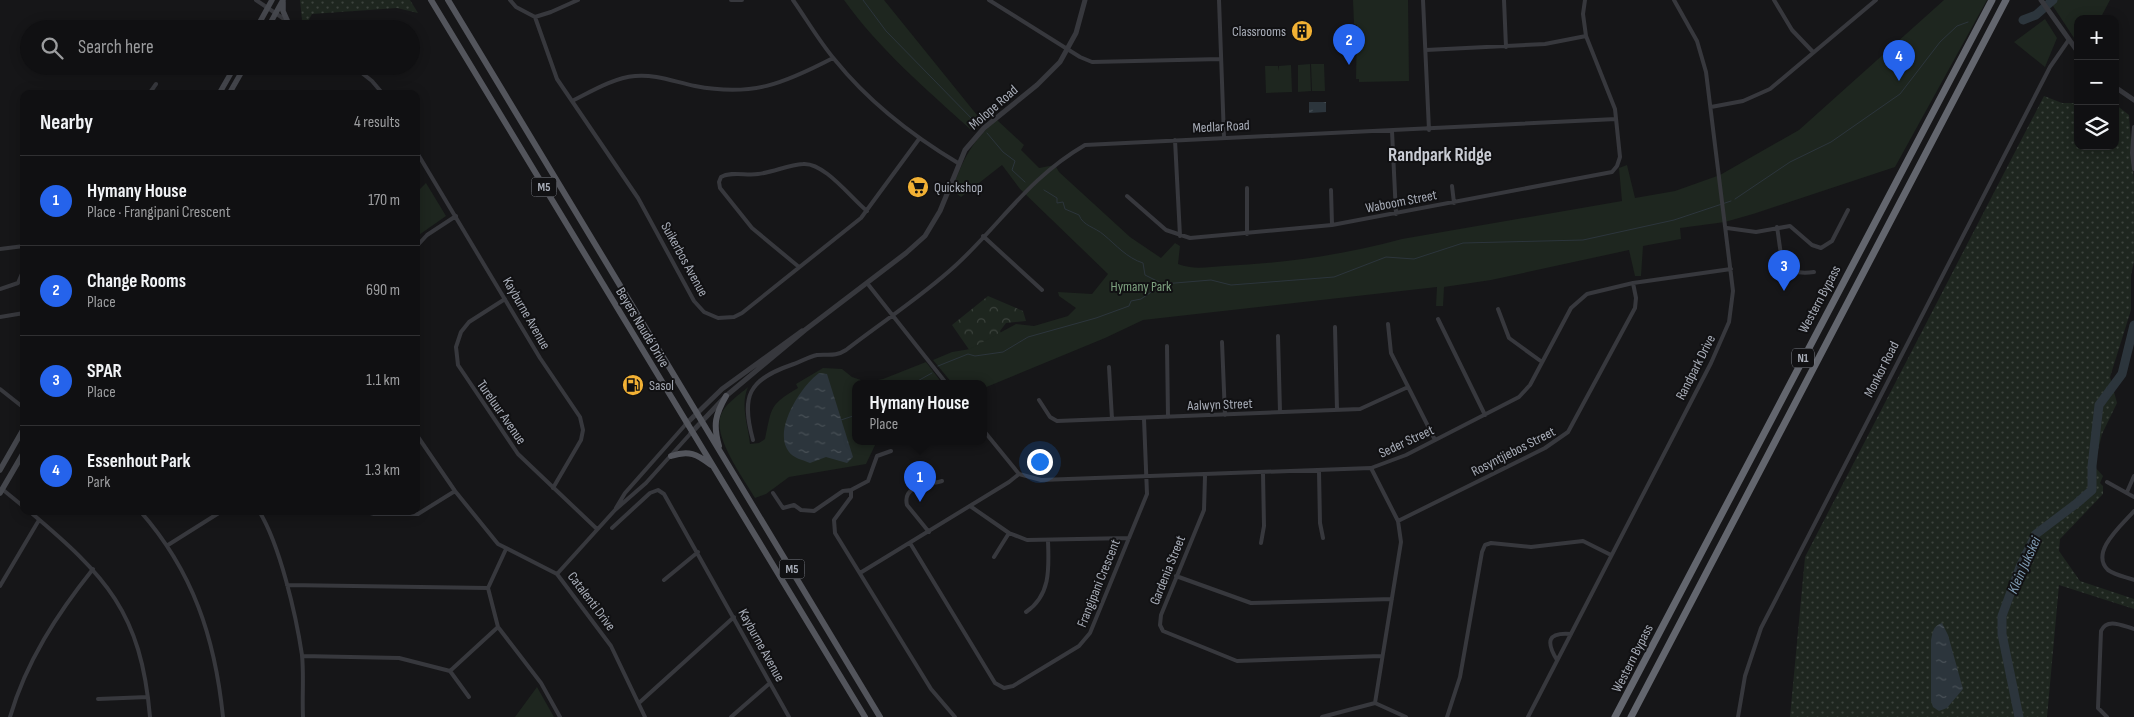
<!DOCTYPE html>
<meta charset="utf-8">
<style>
body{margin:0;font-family:"Sofia Sans Condensed",sans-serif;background:#1e1e20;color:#f1f3f6}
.controls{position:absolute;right:15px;top:15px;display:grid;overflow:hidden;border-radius:10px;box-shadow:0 2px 12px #0003}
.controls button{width:45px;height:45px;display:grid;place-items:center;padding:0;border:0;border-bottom:1px solid #303032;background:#101012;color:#f1f3f6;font:25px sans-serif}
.you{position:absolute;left:1039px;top:461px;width:18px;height:18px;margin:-12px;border:4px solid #fff;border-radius:50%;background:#1a73e8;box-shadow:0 0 0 8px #1a73e833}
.badge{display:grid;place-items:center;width:32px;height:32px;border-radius:50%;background:#2563eb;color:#fff;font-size:16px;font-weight:700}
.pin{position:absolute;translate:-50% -41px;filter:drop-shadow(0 1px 2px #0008)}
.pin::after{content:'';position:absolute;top:26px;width:18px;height:15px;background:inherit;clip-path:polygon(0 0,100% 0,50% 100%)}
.popup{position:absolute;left:852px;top:380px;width:135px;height:65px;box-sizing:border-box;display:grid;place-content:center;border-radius:10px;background:#101012;filter:drop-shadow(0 1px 4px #0005);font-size:16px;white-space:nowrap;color:#9c9d9f}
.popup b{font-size:19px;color:#f1f3f6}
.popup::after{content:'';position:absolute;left:50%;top:100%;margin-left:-10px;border:10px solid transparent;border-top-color:#101012}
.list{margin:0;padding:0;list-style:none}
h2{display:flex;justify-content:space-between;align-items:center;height:65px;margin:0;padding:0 20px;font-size:21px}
h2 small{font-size:16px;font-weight:400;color:#9c9d9f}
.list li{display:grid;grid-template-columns:32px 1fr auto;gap:15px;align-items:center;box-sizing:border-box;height:90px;padding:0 20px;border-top:1px solid #303032}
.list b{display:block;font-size:19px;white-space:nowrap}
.list p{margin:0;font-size:16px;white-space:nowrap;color:#9c9d9f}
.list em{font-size:16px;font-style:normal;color:#9c9d9f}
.icon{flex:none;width:28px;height:28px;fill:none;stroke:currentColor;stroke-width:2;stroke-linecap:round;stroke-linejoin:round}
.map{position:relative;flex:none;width:2134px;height:717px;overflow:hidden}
.search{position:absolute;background:#101012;box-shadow:0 2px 12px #0003;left:20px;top:20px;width:400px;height:55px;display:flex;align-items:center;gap:12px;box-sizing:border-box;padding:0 18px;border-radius:28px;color:#9c9d9f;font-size:19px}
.panel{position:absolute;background:#101012;box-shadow:0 2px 12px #0003;left:20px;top:90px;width:400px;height:425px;border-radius:10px}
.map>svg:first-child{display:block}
</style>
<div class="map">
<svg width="2134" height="717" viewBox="0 0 2134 717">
<defs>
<pattern id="grass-dots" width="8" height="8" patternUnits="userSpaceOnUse" patternTransform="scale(1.25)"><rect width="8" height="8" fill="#1e261f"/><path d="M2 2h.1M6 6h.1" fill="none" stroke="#3c433d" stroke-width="1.8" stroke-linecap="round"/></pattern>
<pattern id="forest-crowns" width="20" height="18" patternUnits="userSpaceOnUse" patternTransform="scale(1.25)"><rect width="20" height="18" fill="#1e261f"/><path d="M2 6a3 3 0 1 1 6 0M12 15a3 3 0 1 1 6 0" fill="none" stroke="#3c433d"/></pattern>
<pattern id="water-ripples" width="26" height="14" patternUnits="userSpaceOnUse" patternTransform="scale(1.25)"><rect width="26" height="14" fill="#2c353c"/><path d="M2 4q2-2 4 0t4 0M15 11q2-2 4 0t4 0" fill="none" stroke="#485056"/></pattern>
</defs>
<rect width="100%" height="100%" fill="#161618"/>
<!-- grass -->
<path fill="url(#grass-dots)" d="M300,0H410L418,13L397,8L312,14L307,23L302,20Z
M2044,96L2062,103H2078V146H2115V104L2129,115L2134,181V262L2131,275V310L2110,377L2117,403L2102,434L2094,466L2103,476L2100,483L2103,486V494L2060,539L2059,551L2080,581L2134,599V609L2059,585L2047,717H1790L1805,557Z"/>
<!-- forest -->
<path fill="url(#forest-crowns)" d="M988,296L1023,311L1026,321L1006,323L1000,331L1003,337L970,351L952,325Z"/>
<!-- park -->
<path fill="#1e261f" d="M844,0H884L981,120L970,129C926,89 879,49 844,0Z
M1353,0H1408L1409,81L1359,82V79H1356L1357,25L1354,24Z
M1944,0H1987L1895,167L1753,214L1725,222L1680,228L1681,239L1643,246L1641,276H1635L1629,250L1491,280L1444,287L1443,306H1436L1437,287L1143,320L1105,338L984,388V383H952L933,360L952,352L970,349L1016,324L1034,326L1068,316L1076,308L1059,296L1058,292L1092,294L1108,274L1020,189L1002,165L961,197L952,190C962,161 973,139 997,120L1024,145L1021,150L1039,168L1055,165L1059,172L1130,237L1161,258L1175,243L1180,246L1178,264C1193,270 1208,267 1224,266C1283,263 1345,255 1402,239L1622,201L1619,168L1627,165L1635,198L1675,191L1720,175L1799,130Z
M2049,0H2110L2100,19H2078V44Z
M2045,19L2057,38L2045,67L2014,42Z
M1310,64L1311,91L1298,92V65Z
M1311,64H1324L1325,91H1312Z
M1291,65L1292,92L1266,93L1265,66H1278V71L1279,66Z
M426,183L446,216L416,237V193Z
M926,362L942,383H856V441H877L866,464L789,477L766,494L755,498C744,479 715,440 720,418C723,405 738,396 748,387C740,406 748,424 750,444L759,443L765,439C772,407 769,405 798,388L796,384L823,368L842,369L852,377L867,382L883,379Z
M537,687L554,717H515Z"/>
<!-- water -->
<path fill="url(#water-ripples)" d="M1309,102H1326V112L1309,113Z
M819,373L827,374L853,457L847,463L826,457L810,463C803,460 793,458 789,452C772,431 801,386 819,373Z
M1942,623L1948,635L1963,689L1947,708L1939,711L1933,707L1931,701V640C1933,631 1933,626 1942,623Z"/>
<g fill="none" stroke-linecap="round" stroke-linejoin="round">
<!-- stream -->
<path stroke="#2c353c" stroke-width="1" d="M863,0L886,31L977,124
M987,133L1003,152L1015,161L1012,170L1025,182
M1044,190L1057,198V203L1063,202L1065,209L1079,215C1083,226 1095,227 1104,235C1116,245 1127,258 1143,263L1145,275L1163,284
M1735,199L1790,162L1831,142L1900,94L1940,42L1957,26L1968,22
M938,366L968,354L975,356L1003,352L1028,337L1096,318L1129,306L1131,301L1141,299L1163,284L1211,280L1231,285L1334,277L1386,257L1414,259L1463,243L1583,240L1674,220L1731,201
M914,383L932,373
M841,420L856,415"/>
<!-- river -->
<path stroke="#2c353c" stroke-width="9" d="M2023,20L2036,15L2053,0
M2019,717L2002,634V616L2020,567L2036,534L2077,503L2092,490V466L2099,405L2122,374L2134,325"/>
<!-- minor -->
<path stroke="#37383d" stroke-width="4" d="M256,0L299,29
M510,0L516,7L535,17L551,12L578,0
M731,0H742
M793,0C807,20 819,41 835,60C868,101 913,136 958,163
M989,0L1080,57L1092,62L1221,59
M1219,0L1224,137
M1423,0L1429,130
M1504,0L1506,47
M1774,0L1792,30L1813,52
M535,17L557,79L638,198L694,301L704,312L718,318L734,317L742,313L861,218L919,139
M1426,50L1545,44L1586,36
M353,66L372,81L383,94
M365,75L370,66
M149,94L156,84
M572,101C592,91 613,78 635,76C655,74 675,82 695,86C752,97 783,84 833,58
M1711,107L1743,101L1770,89L1876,0
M2134,127L2132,153L2134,169
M1392,131L1396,214
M1175,140L1180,236
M416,151L540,358L580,417L583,430L581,440L553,488
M1452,186L1454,203
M1331,190L1332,225
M1127,196L1166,230L1190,238L1332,225L1612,172L1617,166L1620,157L1615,109L1586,36L1583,14L1585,0
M1777,227C1782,256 1778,277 1814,272
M1727,228L1756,232L1790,226L1812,245L1821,248L1832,241L1848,210
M1247,234V188
M983,236L1042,290
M416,247L427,235L456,216
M0,249L24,246
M799,267L752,228L720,188L719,182L721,177C731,171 747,176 758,174C774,172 788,165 803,164C824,162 851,198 867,211
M867,283L946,383
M0,289L18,283L24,269
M505,299L469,322L461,332L456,347L458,365L518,454L597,529
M1498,309L1509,338L1542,362
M0,317L24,313
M1438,319L1485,415
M1388,324L1391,353L1435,440
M1335,327L1337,410
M1278,336L1280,412
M1222,342L1225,415
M1167,346L1168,417
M1109,367L1112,419
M0,389L24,408
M1039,400L1050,417L1057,421L1360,409L1408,387
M984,431L1019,474L1041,480L1371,468L1406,455L1519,397L1530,385L1571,308L1587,294L1633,283L1731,269
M416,434L455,491L498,544L557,574L611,646L645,717
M753,440C741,396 748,380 791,365C800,362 808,357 817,355C829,354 835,357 846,350C882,322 921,297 955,266C1001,224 1028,178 1085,145L1616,119
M1371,468L1398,521L1401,542L1375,703
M1319,471L1320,523L1323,538
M1205,476L1204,510L1161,615L1160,625L1163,631L1237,661L1381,656
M2107,482L2134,497
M2,489L24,507
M851,490L868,481L877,456L891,451
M2127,492L2134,476
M773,493L783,508L794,505L801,510L814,511L843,491L851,490V497L834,520L835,533L931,689L955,717
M970,506L1009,533L1027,540L1129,538
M616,508L625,493L686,424
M29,511C106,576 141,612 150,717
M140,511C193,571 215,638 223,717
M259,511C280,545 296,615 302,655C304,675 302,697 303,717
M363,511L374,514H418L455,491
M2134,511C2123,524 2089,552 2108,570C2115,575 2126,577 2134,580
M1398,521L1545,448L1568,432L1635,308L1636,298L1633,283
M612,528L650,493L658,490L664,494L789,717
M929,532L907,505C902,485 928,485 942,481
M910,543L995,683L1004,688L1013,686L1079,646L1090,633L1147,494L1144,419
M1261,543L1264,526L1263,473
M168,545L222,511
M506,549L488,588L498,627L541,683L560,717
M994,557L1009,533
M860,573L1009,482L1019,474
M557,574L615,510L646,483L691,433
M1176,576L1251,603L1392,599
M664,580L698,552
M287,585L488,588
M0,586L39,520
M1026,612C1051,595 1049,568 1048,541
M302,656L399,658L450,671
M1557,660C1546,642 1547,632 1571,634
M450,671L498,627
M450,671L469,697
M98,699L148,697
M640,702L734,617
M1375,703L1406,717
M10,717C26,662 57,614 93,569
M731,717L770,683
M1322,717L1375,703
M1447,717L1460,677L1482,552L1485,545L1491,543L1531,547L1583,541L1611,555
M1528,717L1711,363L1729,322L1733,291L1706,72L1697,41L1674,0
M1738,717L1745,676L1761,628L2050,67L2068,41
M2107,717L2098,708L2101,631C2107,617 2123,626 2134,629"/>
<!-- tertiary -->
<path stroke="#37383d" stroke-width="5" d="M2041,0L2078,52
M2115,87L2134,100
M686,424L722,389L802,331
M691,433L726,396L805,330L906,253L925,236L940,211L965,150L984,128L1037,85L1060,62L1076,33L1085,0"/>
<!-- secondary -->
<path stroke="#45474d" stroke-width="5.5" d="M283,2V11L287,20
M256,29L272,0
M267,29L283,0
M219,94L235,66
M229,94L245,66
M0,470L24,428
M0,493L24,452"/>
<!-- primary -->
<path stroke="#53555c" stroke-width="6" d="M431,0L865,717
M448,0L880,717
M719,446C713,425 715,415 726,396
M671,456C689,450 697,454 711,465"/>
<!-- motorway -->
<path stroke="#63666e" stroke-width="7" d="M1615,717L1992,0
M1631,717L2006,0"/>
</g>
<!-- icons -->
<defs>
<g id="building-disc" transform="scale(1.125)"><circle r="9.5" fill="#f2b134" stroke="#111113"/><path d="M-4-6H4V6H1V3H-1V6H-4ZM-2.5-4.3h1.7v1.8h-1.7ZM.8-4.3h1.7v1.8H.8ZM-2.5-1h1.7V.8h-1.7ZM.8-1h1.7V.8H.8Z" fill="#111"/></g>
<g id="supermarket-disc" transform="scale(1.125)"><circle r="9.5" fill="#f2b134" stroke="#111113"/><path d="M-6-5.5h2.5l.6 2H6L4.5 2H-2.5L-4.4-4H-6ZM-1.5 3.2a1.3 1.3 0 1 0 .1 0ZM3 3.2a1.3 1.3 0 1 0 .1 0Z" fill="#111"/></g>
<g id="fuel-disc" transform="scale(1.125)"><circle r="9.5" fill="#f2b134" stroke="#111113"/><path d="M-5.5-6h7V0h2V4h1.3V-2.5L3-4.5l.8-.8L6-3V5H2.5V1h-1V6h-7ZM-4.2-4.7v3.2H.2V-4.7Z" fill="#111"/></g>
</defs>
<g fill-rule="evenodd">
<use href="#building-disc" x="1302" y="31"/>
<use href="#supermarket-disc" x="918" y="187"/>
<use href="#fuel-disc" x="633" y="385"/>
</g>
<g text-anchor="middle" stroke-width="4" stroke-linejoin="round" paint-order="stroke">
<!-- shield labels -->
<g fill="#111113" stroke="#7b7e86" stroke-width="1">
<rect x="531.5" y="177.5" width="25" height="19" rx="4"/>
<rect x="1792" y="348.5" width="22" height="19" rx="4"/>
<rect x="779.5" y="559.5" width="25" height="19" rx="4"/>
</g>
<g font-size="12" font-weight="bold" fill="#a8adb8">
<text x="544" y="191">M5</text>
<text x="1803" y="362">N1</text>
<text x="792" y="573">M5</text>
</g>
<!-- poi labels -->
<g font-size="14" fill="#a8adb8" stroke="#111113" text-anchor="start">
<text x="1286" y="36" text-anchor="end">Classrooms</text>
<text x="934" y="192">Quickshop</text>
<text x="649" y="390">Sasol</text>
</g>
<!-- street labels -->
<g font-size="14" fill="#a8adb8" stroke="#111113">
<text transform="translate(993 107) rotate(-41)" y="5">Molope Road</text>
<text transform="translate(1221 126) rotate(-3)" y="5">Medlar Road</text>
<text transform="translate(1401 201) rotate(-11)" y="5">Waboom Street</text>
<text transform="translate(685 259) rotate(61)" y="5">Suikerbos Avenue</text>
<text transform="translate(1819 299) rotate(-62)" y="5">Western Bypass</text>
<text transform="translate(527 313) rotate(60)" y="5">Kayburne Avenue</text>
<text transform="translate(643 327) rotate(59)" y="5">Beyers Naudé Drive</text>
<text transform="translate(1695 367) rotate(-63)" y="5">Randpark Drive</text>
<text transform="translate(1881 369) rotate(-63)" y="5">Monkor Road</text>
<text transform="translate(1220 404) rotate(-2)" y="5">Aalwyn Street</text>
<text transform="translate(502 412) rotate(55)" y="5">Tureluur Avenue</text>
<text transform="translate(1406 441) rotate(-25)" y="5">Seder Street</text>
<text transform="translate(1513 451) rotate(-27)" y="5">Rosyntjiebos Street</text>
<text transform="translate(1167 570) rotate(-68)" y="5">Gardenia Street</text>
<text transform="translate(1098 583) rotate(-68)" y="5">Frangipani Crescent</text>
<text transform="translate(592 601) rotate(53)" y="5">Catalenti Drive</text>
<text transform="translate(762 645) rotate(61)" y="5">Kayburne Avenue</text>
<text transform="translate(1632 658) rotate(-63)" y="5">Western Bypass</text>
</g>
<!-- park labels -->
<g font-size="14" fill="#7fa381" stroke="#111113">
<text x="1141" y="291">Hymany Park</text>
</g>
<!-- water labels -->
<g font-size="15" font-style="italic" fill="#7f9bb3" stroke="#111113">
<text transform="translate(2024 565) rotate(-66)" y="5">Klein Jukskei</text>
</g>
<!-- district labels -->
<g font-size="19" font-weight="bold" fill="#c9ccd4" stroke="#111113">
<text x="1440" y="161">Randpark Ridge</text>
</g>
</g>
</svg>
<div class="controls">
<button>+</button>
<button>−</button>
<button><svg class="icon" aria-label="layers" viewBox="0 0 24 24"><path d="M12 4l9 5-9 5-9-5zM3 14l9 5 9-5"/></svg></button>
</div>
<div class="you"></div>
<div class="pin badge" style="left:920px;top:502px">1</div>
<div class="popup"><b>Hymany House</b>Place</div>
<div class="pin badge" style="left:1349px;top:65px">2</div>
<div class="pin badge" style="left:1784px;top:291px">3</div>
<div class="pin badge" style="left:1899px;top:81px">4</div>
<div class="search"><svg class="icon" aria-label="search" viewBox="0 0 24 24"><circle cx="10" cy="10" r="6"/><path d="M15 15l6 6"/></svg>Search here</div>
<section class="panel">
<h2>Nearby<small>4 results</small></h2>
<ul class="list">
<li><span class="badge">1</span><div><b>Hymany House</b><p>Place · Frangipani Crescent</p></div><em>170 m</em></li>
<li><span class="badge">2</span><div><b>Change Rooms</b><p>Place</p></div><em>690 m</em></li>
<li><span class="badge">3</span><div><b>SPAR</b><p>Place</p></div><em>1.1 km</em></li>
<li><span class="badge">4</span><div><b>Essenhout Park</b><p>Park</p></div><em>1.3 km</em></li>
</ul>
</section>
</div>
